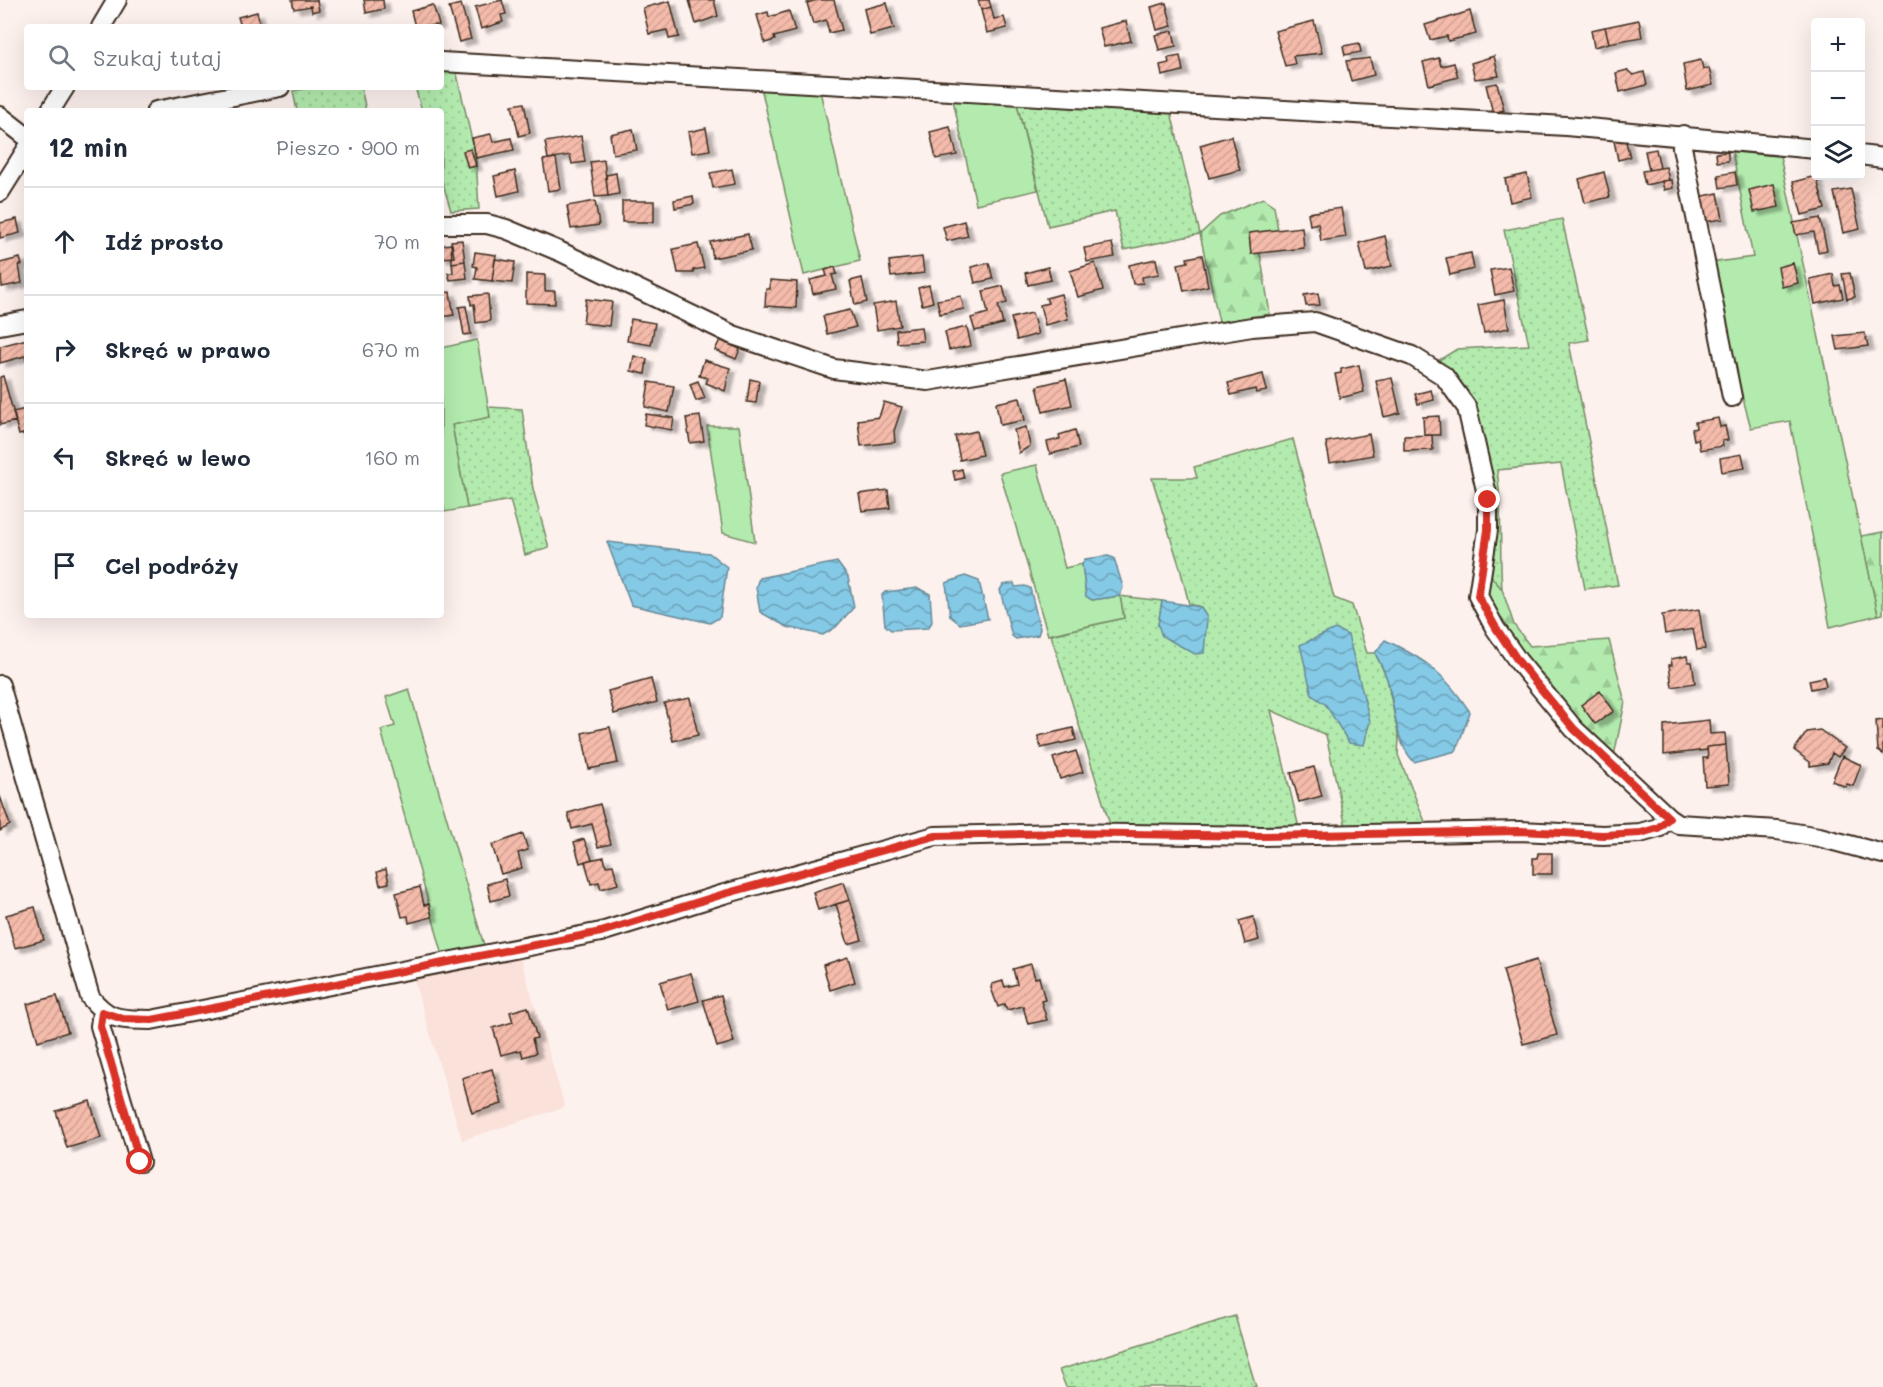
<!DOCTYPE html>
<html lang="pl">
<meta charset="utf-8">
<style>
body{margin:0;font-family:Mali,sans-serif;background:#f6f6f7;color:#1f2937}
.controls{position:absolute;right:18px;top:18px;display:grid;overflow:hidden;border-radius:6px;box-shadow:0 6px 24px #0002}
.controls button{width:54px;height:54px;display:grid;place-items:center;padding:0;border:0;border-bottom:2px solid #e0e1e3;background:#fff;color:#1f2937;font:30px sans-serif}
.stop{position:absolute;width:18px;height:18px;margin:-14px;border:4px solid #d93025;border-radius:50%;background:#fff}
.stop.end{background:#d93025;border-color:#fff;box-shadow:0 2px 6px #0008}
.list{margin:0;padding:0;list-style:none}
h2{display:flex;justify-content:space-between;align-items:center;height:78px;margin:0;padding:0 24px;font-size:26px}
h2 small{font-size:20px;font-weight:400;color:#747a83}
.list li{display:grid;grid-template-columns:39px 1fr auto;gap:18px;align-items:center;box-sizing:border-box;height:108px;padding:0 24px;border-top:2px solid #e0e1e3}
.list b{display:block;font-size:22px;white-space:nowrap}
.list em{font-size:20px;font-style:normal;color:#747a83}
.icon{flex:none;width:33px;height:33px;fill:none;stroke:currentColor;stroke-width:2;stroke-linecap:round;stroke-linejoin:round}
.map{position:relative;flex:none;width:1883px;height:1387px;overflow:hidden}
.search{position:absolute;background:#fff;box-shadow:0 6px 24px #0002;left:24px;top:24px;width:420px;height:66px;display:flex;align-items:center;gap:15px;box-sizing:border-box;padding:0 21px;border-radius:6px;color:#747a83;font-size:22px}
.panel{position:absolute;background:#fff;box-shadow:0 6px 24px #0002;left:24px;top:108px;width:420px;height:510px;border-radius:6px}
.map>svg:first-child{display:block}
</style>
<div class="map">
<svg width="1883" height="1387" viewBox="0 0 1883 1387">
<defs>
<pattern id="grass-dots" width="8" height="8" patternUnits="userSpaceOnUse" patternTransform="scale(1.5)"><rect width="8" height="8" fill="#b3ebae"/><path d="M2 2h.1M6 6h.1" fill="none" stroke="#9bca95" stroke-width="1.8" stroke-linecap="round"/></pattern>
<pattern id="forest-firs" width="22" height="20" patternUnits="userSpaceOnUse" patternTransform="scale(1.5)"><rect width="22" height="20" fill="#b3ebae"/><path d="M5 1l3.5 6h-7zM16 11l3.5 6h-7z" fill="#9bca95"/></pattern>
<pattern id="water-waves" width="16" height="10" patternUnits="userSpaceOnUse" patternTransform="scale(1.5)"><rect width="16" height="10" fill="#84c9e6"/><path d="M0 5q4-4 8 0t8 0" fill="none" stroke="#6da3ba"/></pattern>
<pattern id="building-hatch" width="6" height="6" patternUnits="userSpaceOnUse" patternTransform="scale(1.5)"><rect width="6" height="6" fill="#f4bbab"/><path d="M-1 1l2-2M0 6l6-6M5 7l2-2" fill="none" stroke="#d2a193"/></pattern>
<filter id="shadow"><feDropShadow dx="6" dy="4" stdDeviation="1.5" flood-color="#0004"/></filter>
</defs>
<rect width="100%" height="100%" fill="#fdf1ee"/>
<filter id="ink" filterUnits="userSpaceOnUse"><feTurbulence type="fractalNoise" baseFrequency=".0167" numOctaves="2"/><feDisplacementMap in="SourceGraphic" scale="12" xChannelSelector="R" yChannelSelector="G"/><feConvolveMatrix kernelMatrix="1 2 1 2 8 2 1 2 1" color-interpolation-filters="sRGB"/></filter>
<g filter="url(#ink)">
<!-- built -->
<path fill="#fae1da" d="M519,953L565,1107L462,1140L412,974Z"/>
<!-- grass -->
<path fill="url(#grass-dots)" stroke="#778a66" stroke-width="1.5" d="M441,70H456L476,158L479,209L451,211L441,177V111H422L415,87H441Z
M315,87H361L366,111H297L293,91Z
M1016,100L1171,112L1200,234L1124,250L1115,211L1048,226Z
M1562,219L1589,340L1569,343L1618,585L1585,589L1561,464L1497,470C1503,510 1499,549 1502,589L1486,571L1479,437L1436,362L1457,349L1529,345L1504,230Z
M488,407L522,409L533,489L549,548L525,555L510,500L467,508L452,425L490,417Z
M1293,439L1334,598L1352,605L1367,653H1375L1387,678L1399,739L1398,755L1426,824L1346,827L1326,735L1271,710L1299,828H1111L1051,635L1124,618L1120,596L1162,601L1158,625L1201,607L1189,604L1180,568L1152,478H1197L1194,467Z
M1235,1316L1256,1387H1066L1059,1370Z"/>
<!-- forest -->
<path fill="url(#forest-firs)" stroke="#778a66" stroke-width="1.5" d="M1263,198L1274,206L1278,230L1249,234L1251,254L1260,253L1270,314L1219,322L1200,234L1220,216Z
M1883,532V614L1878,615L1861,536Z
M1486,571L1502,589L1514,625L1530,646L1609,640L1625,702L1614,756L1578,725L1523,660L1485,596Z"/>
<!-- garden -->
<path fill="#b3ebae" stroke="#778a66" stroke-width="1.5" d="M761,87L820,91L860,261L804,275Z
M953,100H1016L1038,190L976,204Z
M1732,151L1780,156L1878,615L1830,627L1790,421L1751,428L1739,384L1731,368L1710,263L1753,257Z
M477,340L490,417L452,425L467,508L445,512L441,494V348Z
M707,426H739L755,542L723,533Z
M1037,465L1065,568L1082,564L1086,596L1092,600L1120,596L1124,618L1048,635L1000,473Z
M409,689L483,942L485,950L443,956L381,730L395,726L386,697Z"/>
<!-- water -->
<path fill="url(#water-waves)" stroke="#678996" stroke-width="1.5" d="M607,542L709,553L727,567L720,617L710,623L631,605Z
M1108,556L1114,558L1123,587L1120,596L1092,600L1086,596L1082,564L1085,559Z
M837,562L848,577L854,607L836,627L823,635L787,627L760,612L756,587L759,578Z
M965,576L979,581L988,619L960,624L950,616L946,583Z
M1014,583L1015,587L1025,586L1030,588L1040,629L1038,635L1016,639L1012,636L1000,590L1003,585Z
M918,588L930,594L932,622L928,628L891,630L885,625L882,595L885,592Z
M1162,601L1201,607L1207,618L1204,653L1195,654L1162,636L1158,625Z
M1335,629L1348,635L1370,721L1364,745L1349,743L1326,705L1312,695L1300,645Z
M1385,640C1427,660 1445,674 1470,712L1456,751L1414,762C1393,739 1396,707 1387,679C1384,670 1379,661 1375,653Z"/>
<!-- building -->
<path fill="url(#building-hatch)" stroke="#3b2a1e" stroke-width="1.5" filter="url(#shadow)" d="M292,0H317L319,10L312,12L311,6L294,9Z
M364,0H383L384,9L366,13Z
M502,0L506,14L501,15L503,22L481,29L475,7Z
M689,0H714L718,16L696,24Z
M817,0H834L842,30L829,33L826,20L813,24L807,3Z
M978,0H989L991,7L981,10Z
M670,1L679,37L669,39L667,30L649,34L643,8Z
M887,3L894,29L870,35L864,9Z
M1166,3L1172,26L1157,30L1151,7Z
M461,4L471,39L459,42L449,7Z
M433,5L439,25L415,27L411,11Z
M991,7L994,19L1004,17L1007,28L987,33L981,10Z
M789,11L795,31L774,37L775,40L765,43L757,15L768,12L769,17Z
M1470,11L1476,34L1448,41L1447,36L1430,40L1425,25Z
M257,12L260,23L251,25L252,27H241L238,17Z
M1639,20L1642,37L1609,43L1605,27Z
M1126,21L1131,41L1104,47L1099,28Z
M1314,21L1322,53L1293,56L1295,64L1285,66L1275,31Z
M1605,27L1609,43L1594,47L1591,30Z
M1173,31L1176,46L1159,50L1155,35Z
M1359,43L1361,52L1345,55L1343,46Z
M1180,56L1183,71L1162,76L1160,65L1169,63L1168,58Z
M1494,56L1499,76L1475,79L1471,63Z
M1370,58L1374,75L1351,81L1346,61Z
M1439,58L1441,66L1454,63L1458,77L1429,85L1423,62Z
M1701,60L1703,69L1709,68L1713,85L1687,91L1683,64Z
M1627,70L1633,75L1644,72L1647,85L1620,92L1616,73Z
M1497,83L1504,110L1493,113L1486,85Z
M524,103L530,133L519,136L512,105Z
M950,127L957,155L936,159L930,132Z
M706,128L710,150L692,153L688,132Z
M633,129L637,150L613,154L610,134Z
M491,134L493,142L511,138L514,150L476,158L472,138Z
M581,136L585,162L572,164L570,155L548,159L545,142Z
M1231,136L1240,170L1209,178L1200,145Z
M1625,138L1630,157L1618,160L1614,141Z
M471,149L476,166L468,168L463,151Z
M1656,149L1660,168L1649,170L1645,151Z
M1728,152V161L1717,162L1716,153Z
M556,158L561,189L548,191L543,160Z
M604,160L608,196L595,197L590,162Z
M1666,167L1669,180L1645,185L1642,171Z
M732,169L735,184L713,188L710,173Z
M515,171L519,191L498,196L494,176Z
M1604,172L1610,197L1585,203L1579,179Z
M1735,172L1737,185L1720,188L1718,175Z
M616,173L619,194L608,196L606,175Z
M1527,174L1532,197L1510,202L1505,179Z
M1816,176L1825,209L1802,215L1793,182Z
M1672,180L1673,188L1664,190L1662,181Z
M1774,184L1779,207L1754,212L1749,190Z
M1851,189L1860,229L1843,233L1834,192Z
M1718,193L1723,219L1704,222L1699,197Z
M693,196L694,204L675,208L674,200Z
M595,201L599,225L571,229L567,206Z
M622,201H654V222H622Z
M1341,208L1346,237L1321,241L1318,223L1310,225L1308,213Z
M1820,218L1827,250L1818,252L1814,232L1796,235L1793,223Z
M17,219L20,233L0,238V223Z
M964,221L968,236L947,241L943,227Z
M1302,227L1304,248L1251,254L1249,233Z
M748,234L752,250L713,258L710,242Z
M1385,236L1392,266L1366,272L1359,243Z
M462,240L465,261L452,263L451,241Z
M1112,243L1115,257L1087,262L1084,248Z
M452,244L454,257L441,258V245Z
M698,244L704,268L693,270L694,273H678L673,249Z
M475,252L496,255L492,281L475,279L477,267L473,266Z
M1471,253L1474,269L1450,275L1446,258Z
M1202,255L1208,286L1184,291L1178,264L1188,262L1187,258Z
M922,257L924,273L891,277L889,261Z
M20,258L22,265H19L22,283L2,287L0,263Z
M495,259L515,262L512,283L492,281Z
M1156,259L1159,274L1142,277L1143,283L1133,284L1129,265Z
M465,261L467,278L450,280L448,273H453L452,263Z
M989,263L993,279L975,283L971,267Z
M1095,263L1103,290L1078,297L1070,271Z
M1793,263L1798,283L1782,287L1778,267Z
M835,267L837,274L832,275L836,289L813,294L810,280L827,276L825,270Z
M1048,267L1051,280L1028,285L1025,273Z
M1509,267L1514,291L1495,295L1490,270Z
M1850,273L1855,297L1847,299L1842,274Z
M526,274L545,275V291H555V304L526,303Z
M1833,274L1835,286L1840,285L1843,298L1815,304L1810,279Z
M862,278L867,302L855,305L850,281Z
M770,280L797,282L796,308L765,306L766,289H770Z
M929,285L933,302L922,305L918,288Z
M1003,286L1007,303L998,305L1003,324L975,331L971,318L988,313L983,291Z
M441,288L444,293L450,292L454,315L441,317Z
M1318,293L1320,305L1306,306L1304,295Z
M488,294L490,321L476,323L474,304L471,305L470,296Z
M1061,294L1068,319L1045,325L1040,305L1048,303L1046,298Z
M961,296L964,309L940,314L937,300Z
M586,299L612,302L609,326L583,323Z
M1504,300L1509,328L1484,333L1478,305Z
M896,301L900,326L877,330L873,305Z
M466,306L471,334L464,335L459,307Z
M850,310L856,327L827,334L823,316Z
M1032,313L1038,334L1017,340L1011,318Z
M631,319L655,323L651,345L627,341Z
M921,327L923,341L897,343L896,330Z
M967,327L971,346L949,350L945,332Z
M1865,333L1868,346L1838,350L1835,336Z
M27,339V363L25,356L0,363V346Z
M720,340L740,349L736,359L715,350Z
M634,356L647,359L645,374L631,371Z
M704,360L730,368L725,391L706,383L708,378L699,376Z
M1359,365L1364,392L1340,398L1335,374L1341,373V369Z
M1263,374L1267,391L1256,393L1255,389L1231,395L1228,383Z
M3,376L16,421L0,425V377Z
M1392,378L1400,413L1384,417L1376,381Z
M750,379L759,381L756,403L747,402Z
M1066,379L1072,405L1043,412L1037,386Z
M698,381L705,398L696,401L690,384Z
M649,382L674,386L669,412L645,407Z
M1431,390L1434,400L1418,404L1415,394Z
M1020,398L1025,420L1000,425L996,403Z
M27,402V433L19,435L13,412L25,409L24,403Z
M884,402L902,407L894,431L895,442L861,446L858,420L879,417Z
M646,414L674,418L672,430L644,425Z
M700,416L704,441L690,443L686,418Z
M1439,416L1440,435H1424L1423,417Z
M1718,418L1720,427L1725,426L1728,440L1722,441L1723,446L1700,450L1698,439L1694,440L1692,429L1696,428L1695,422Z
M1026,427L1030,446L1019,453L1014,430Z
M1075,430L1079,447L1050,454L1047,442L1060,439L1059,435Z
M976,431L982,455L960,460L955,436Z
M1369,434L1373,455L1330,463L1326,442Z
M1432,435L1433,450L1404,451V436Z
M1742,454L1745,468L1722,472L1720,458Z
M962,469L964,478L955,480L953,471Z
M888,490L890,508L862,511L859,494Z
M1699,609L1705,649L1697,650L1693,629L1665,634L1662,615Z
M1687,656L1688,662H1692L1695,683L1672,687L1669,665H1672L1671,659Z
M1824,677L1826,686L1811,689L1809,680Z
M651,679L657,702L614,714L608,691Z
M1600,691L1614,711L1595,724L1581,705Z
M690,698L698,735L673,741L664,703Z
M1709,720L1710,734L1725,733L1726,745L1707,747V750L1664,755V725Z
M1883,720V754L1878,751L1876,721Z
M610,727L618,763L589,769L582,733Z
M1073,728L1076,740L1041,748L1038,736Z
M1820,730L1845,748L1838,757L1832,753L1828,763L1810,766V762L1794,750L1807,732Z
M1726,745L1729,784L1705,786L1703,758H1708L1707,747Z
M1076,751L1083,772L1060,779L1053,758Z
M1842,756L1861,765L1853,786L1847,784L1846,787L1832,781Z
M1314,767L1322,796L1299,802L1291,773Z
M0,796L10,825L0,831Z
M600,804L611,844L598,847L592,824L572,829L568,813Z
M523,834L528,850L518,853L522,868L501,874L492,845Z
M584,839L592,859L580,863L574,842Z
M1538,853H1552V874H1533V858H1537Z
M604,857L606,866L613,865L618,884L601,889L599,882L591,884L585,861Z
M386,869L389,883L380,885L377,872Z
M505,879L509,896L491,901L487,884Z
M844,882L850,900L818,910L813,892Z
M420,887L424,905L429,904L432,917L409,923L408,916L402,917L396,893Z
M850,900L862,940L848,944L836,904Z
M35,907L44,940L15,948L6,915Z
M1253,917L1259,940L1245,944L1239,921Z
M848,957L855,982L830,990L823,965Z
M1536,960L1557,1035L1523,1044L1503,970Z
M1031,964L1035,978L1039,977L1045,1000L1041,1001L1047,1020L1028,1024L1023,1006L1007,1010L1005,1004L998,1007L991,988L992,984L1003,981L1005,987L1017,984L1013,969Z
M691,973L699,1001L668,1010L660,982Z
M721,995L734,1042L717,1047L703,1000Z
M57,996L68,1032L38,1041L27,1004Z
M528,1007L537,1038L532,1039L536,1053L523,1057L521,1050L501,1055L493,1028L513,1022L510,1012Z
M492,1069L502,1104L472,1113L462,1078Z
M90,1101L101,1138L67,1148L56,1111Z"/>
<g fill="none" stroke-linecap="round" stroke-linejoin="round">
<!-- minor casing -->
<g stroke="#3b2a1e" stroke-width="22">
<path id="minor" d="M101,27L117,0
M441,62L1566,126L1816,149
M50,111L65,87
M156,111L280,87
M0,116L27,137
M1683,135L1682,147L1732,397
M1860,155L1883,158
M0,192L27,149
M441,224H487L506,229L561,252L733,335L834,369L928,381L1252,327L1315,322L1412,356L1444,376L1467,408L1488,499V530L1478,596L1495,628L1518,661L1574,729L1669,818L1678,824L1777,830L1819,837L1883,854
M0,325L27,320
M0,685L90,997C110,1022 121,1019 151,1020L601,932L724,894L935,836L1063,833L1262,836L1520,831L1603,835L1640,833L1658,828L1669,818
M102,1012L100,1026L140,1162"/>
</g>
<!-- minor -->
<use href="#minor" stroke="#fff" stroke-width="18"/>
</g>
</g>
<g fill="none" stroke-linecap="round" stroke-linejoin="round" filter="url(#ink)">
<!-- route -->
<path stroke="#d93025" stroke-width="8" d="M140,1162L100,1026L102,1012L123,1019L152,1020L601,932L724,894L935,836L1063,833L1262,836L1520,831L1603,835L1641,833L1658,828L1669,818L1574,729L1518,661L1496,628L1478,596L1488,530V500"/>
</g>
</svg>
<div class="controls">
<button>+</button>
<button>−</button>
<button><svg class="icon" aria-label="layers" viewBox="0 0 24 24"><path d="M12 4l9 5-9 5-9-5zM3 14l9 5 9-5"/></svg></button>
</div>
<div class="stop" style="left:140px;top:1162px"></div>
<div class="stop end" style="left:1488px;top:500px"></div>
<div class="search"><svg class="icon" aria-label="search" viewBox="0 0 24 24"><circle cx="10" cy="10" r="6"/><path d="M15 15l6 6"/></svg>Szukaj tutaj</div>
<section class="panel">
<h2>12 min<small>Pieszo · 900 m</small></h2>
<ul class="list">
<li><svg class="icon" aria-label="ahead" viewBox="0 0 24 24"><path d="M12 20V5M6 11l6-6 6 6"/></svg><div><b>Idź prosto</b></div><em>70 m</em></li>
<li><svg class="icon" aria-label="right" viewBox="0 0 24 24"><path d="M7 20v-9h11M14 6l5 5-5 5"/></svg><div><b>Skręć w prawo</b></div><em>670 m</em></li>
<li><svg class="icon" aria-label="left" viewBox="0 0 24 24"><path d="M17 20v-9H6M10 6l-5 5 5 5"/></svg><div><b>Skręć w lewo</b></div><em>160 m</em></li>
<li><svg class="icon" aria-label="arrive" viewBox="0 0 24 24"><path d="M6 21V4h12l-3 4 3 4H6"/></svg><div><b>Cel podróży</b></div></li>
</ul>
</section>
</div>
